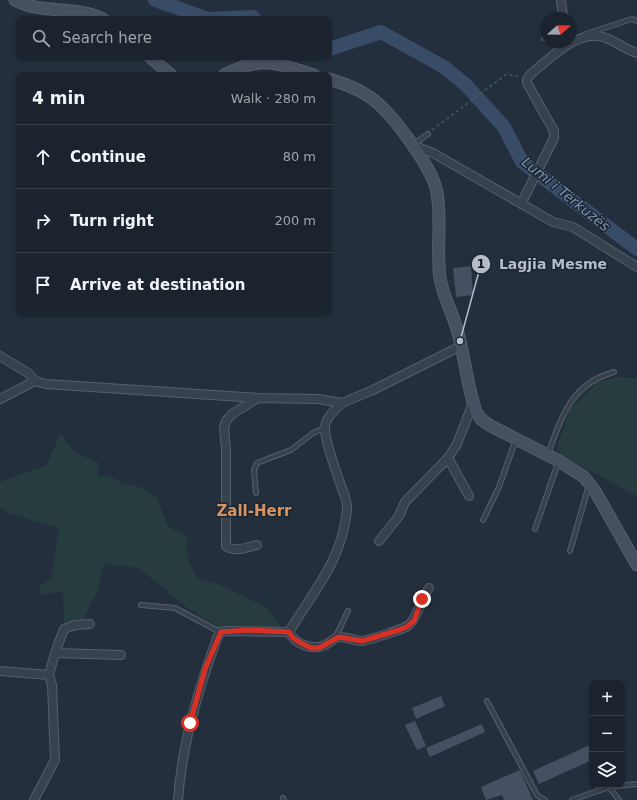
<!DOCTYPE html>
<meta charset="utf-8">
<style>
body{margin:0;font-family:"DejaVu Sans",sans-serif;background:#242b36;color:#f1f3f6}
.controls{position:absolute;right:12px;bottom:12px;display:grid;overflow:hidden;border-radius:8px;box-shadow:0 1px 3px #0004}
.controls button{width:36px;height:36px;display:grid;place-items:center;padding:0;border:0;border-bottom:1px solid #39404a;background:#1b232e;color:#f1f3f6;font:20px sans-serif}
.compass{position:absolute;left:541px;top:12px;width:36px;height:36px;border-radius:50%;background:#1b232e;box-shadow:0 1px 3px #0004;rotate:70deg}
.stop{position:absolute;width:12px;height:12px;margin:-9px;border:3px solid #d93025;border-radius:50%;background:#fff}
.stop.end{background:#d93025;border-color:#fff;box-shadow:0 1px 4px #0008}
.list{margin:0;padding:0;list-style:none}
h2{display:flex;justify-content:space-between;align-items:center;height:52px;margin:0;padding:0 16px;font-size:17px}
h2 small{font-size:13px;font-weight:400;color:#a0a4aa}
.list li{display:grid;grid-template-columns:26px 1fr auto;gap:12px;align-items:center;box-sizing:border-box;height:64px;padding:0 16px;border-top:1px solid #39404a}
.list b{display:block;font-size:15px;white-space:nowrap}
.list em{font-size:13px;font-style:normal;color:#a0a4aa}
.icon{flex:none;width:22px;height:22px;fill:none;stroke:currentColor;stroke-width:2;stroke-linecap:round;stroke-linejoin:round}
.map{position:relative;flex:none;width:637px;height:800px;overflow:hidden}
.search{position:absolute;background:#1b232e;box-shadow:0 1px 3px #0004;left:16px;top:16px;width:316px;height:44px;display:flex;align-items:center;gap:10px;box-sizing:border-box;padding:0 14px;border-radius:8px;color:#a0a4aa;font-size:15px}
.panel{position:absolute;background:#1b232e;box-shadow:0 1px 3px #0004;left:16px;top:72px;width:316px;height:244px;border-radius:8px}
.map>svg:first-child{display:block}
</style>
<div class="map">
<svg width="637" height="800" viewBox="0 0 637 800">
<rect width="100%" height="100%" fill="#242f3e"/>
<!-- green -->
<path fill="#263c3f" d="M619,377L637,378V496L560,455L557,446L571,408L598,382Z
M60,434L76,453L99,463L98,477L108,475L122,483L144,488L156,497L168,526L187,537L188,561L198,579L218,584L266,607L283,629L220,628L186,607L139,568L104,564L98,589L84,619L64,623L63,591L41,595L39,586L51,579L59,528L10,514L0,507V482L47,465Z"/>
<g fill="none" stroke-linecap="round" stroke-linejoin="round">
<!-- river -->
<path stroke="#394c67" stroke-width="14" d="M155,0L208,19L253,17L255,19
M329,49L381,32L444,67L466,85L504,127L522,162L637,249"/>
</g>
<!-- building -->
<path fill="#455162" d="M547,26V43L540,40Z
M471,266L473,295L456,297L453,268Z
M441,696L445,706L416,719L412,708Z
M415,721L426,746L417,750L405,725Z
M482,724L485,732L430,757L426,748Z
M592,744V760L539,784L533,771Z
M520,770L533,800H504L502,795L486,800L481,787Z"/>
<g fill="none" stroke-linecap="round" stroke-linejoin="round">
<!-- lane casing -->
<g stroke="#565f6c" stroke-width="6">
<path id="lane" d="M586,34L632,19L637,21
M414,144L428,134
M548,454C562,416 571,384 614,372
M256,493L254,470L257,463L291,450L313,433L324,428
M483,520L499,487L516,439
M535,529L558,463
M570,551L589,485
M141,605L175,608L220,632
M335,638L348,611
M487,701L537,795L545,800
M609,787L619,800
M283,798L284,800
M572,800L609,787L637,784"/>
</g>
<!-- street casing -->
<g stroke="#565f6c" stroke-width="10">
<path id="street" d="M561,0L563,18
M412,145L433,153L553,222L573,227L637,267
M521,204L554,138V131L527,83V79L531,74C549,59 580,27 606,38C617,42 626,50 637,53
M0,356L28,373L35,381L46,384L258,398L318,399L342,403L373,390L461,346
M0,399L35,381
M342,403C335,410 325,418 325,428C324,440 337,473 341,486C344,494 348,502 347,510C342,561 314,590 289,632C295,644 312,651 325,645C330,643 333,638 338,637C346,636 354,641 362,641C369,640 404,629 409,625C417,618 422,598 429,588
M448,458L469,496
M379,541L399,516L405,502L448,458L457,444L473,403
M257,545C247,547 235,553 226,546V449L224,428L226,421L232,414L258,398
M55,653L64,629L75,625L90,624
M0,671L49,675L55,653L121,655
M34,800L55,760L52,685L49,675
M178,800C182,743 198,689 218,636L221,632L227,631L289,632"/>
</g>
<!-- secondary casing -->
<g stroke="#565f6c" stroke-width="13">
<path id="secondary" d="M15,0C43,15 76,5 103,19
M150,57L171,75
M224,75C263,55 275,63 314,75
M329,79C346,84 362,90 375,101C394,116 434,170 437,193C442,221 436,250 440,278C443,296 452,312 457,329C465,357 467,386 476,412L481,419L489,425L559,461L584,477L595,491L637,565"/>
</g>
<!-- path -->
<path stroke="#44595c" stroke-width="1.5" stroke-dasharray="3 3" stroke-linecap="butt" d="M432,130L507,74L520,77"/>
<!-- lane -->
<use href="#lane" stroke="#38414e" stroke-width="4"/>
<!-- street -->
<use href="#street" stroke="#38414e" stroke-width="8"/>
<!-- secondary -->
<use href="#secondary" stroke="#465061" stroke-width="11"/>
</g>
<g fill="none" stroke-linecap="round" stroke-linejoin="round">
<!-- route -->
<path stroke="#d93025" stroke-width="5" d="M190,723L205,669L221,632L248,630L289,632L292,637L299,642L311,648H319L339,637L362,641L399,630L408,626L414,621L422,599"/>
</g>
<g text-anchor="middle" stroke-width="3" stroke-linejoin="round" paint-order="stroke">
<!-- water labels -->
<g font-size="14" font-style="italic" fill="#7c92b1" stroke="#1d2633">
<text transform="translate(566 194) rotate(39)" y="5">Lumi i Tërkuzës</text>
</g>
<!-- quarter labels -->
<g font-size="15" font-weight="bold" fill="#d59563" stroke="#1d2633">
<text x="254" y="516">Zall-Herr</text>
</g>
</g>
<!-- callouts -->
<path fill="none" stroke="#b4bcc9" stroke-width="1.5" d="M460 341L481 264"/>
<g fill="#b4bcc9" stroke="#1d2633" stroke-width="1.5">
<circle cx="460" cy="341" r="4"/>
<circle cx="481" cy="264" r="10"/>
</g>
<g font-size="12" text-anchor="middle" font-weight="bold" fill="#111">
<text x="481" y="268">1</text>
</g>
<g font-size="14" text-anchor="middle" font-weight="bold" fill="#b4bcc9" stroke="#1d2633" stroke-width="3" stroke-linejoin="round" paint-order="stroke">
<text x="553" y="269">Lagjia Mesme</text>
</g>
</svg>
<div class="controls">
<button>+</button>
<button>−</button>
<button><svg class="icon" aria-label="layers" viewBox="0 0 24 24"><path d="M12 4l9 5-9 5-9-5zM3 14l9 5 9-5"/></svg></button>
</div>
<svg class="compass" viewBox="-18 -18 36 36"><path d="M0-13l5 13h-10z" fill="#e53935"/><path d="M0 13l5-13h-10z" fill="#a0a4aa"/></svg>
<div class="stop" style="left:190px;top:723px"></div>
<div class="stop end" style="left:422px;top:599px"></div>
<div class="search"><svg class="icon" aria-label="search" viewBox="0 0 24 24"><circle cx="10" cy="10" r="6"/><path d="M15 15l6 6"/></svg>Search here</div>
<section class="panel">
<h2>4 min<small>Walk · 280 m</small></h2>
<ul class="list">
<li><svg class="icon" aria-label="ahead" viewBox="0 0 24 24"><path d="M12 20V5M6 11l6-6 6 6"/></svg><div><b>Continue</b></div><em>80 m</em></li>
<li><svg class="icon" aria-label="right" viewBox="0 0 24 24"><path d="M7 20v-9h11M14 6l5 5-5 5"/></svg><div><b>Turn right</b></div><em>200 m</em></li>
<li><svg class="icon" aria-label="arrive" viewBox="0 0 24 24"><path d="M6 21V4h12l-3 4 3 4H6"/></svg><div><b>Arrive at destination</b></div></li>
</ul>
</section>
</div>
